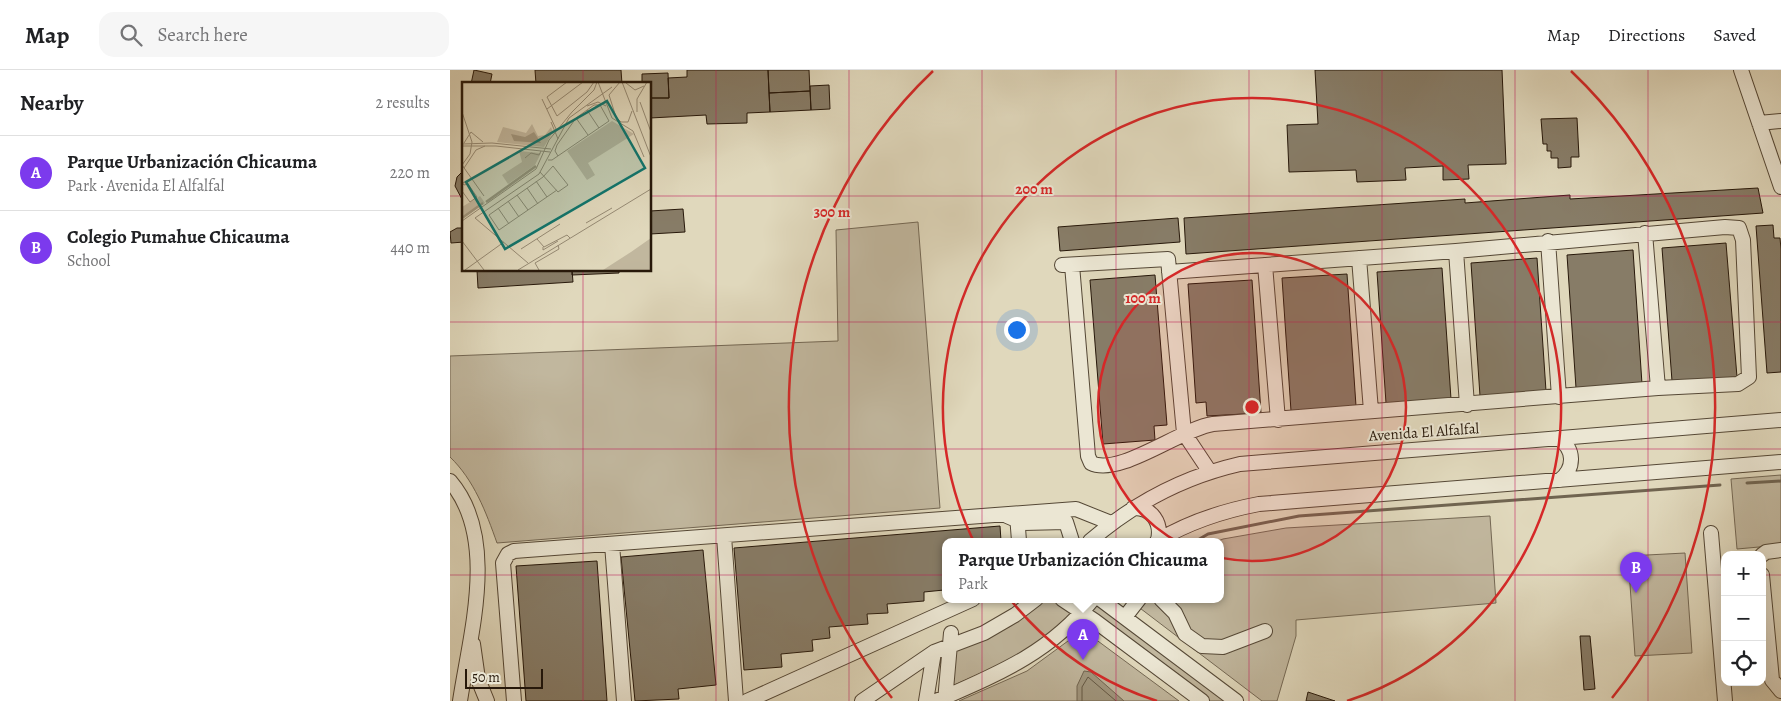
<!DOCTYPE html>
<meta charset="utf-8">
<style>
body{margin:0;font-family:Alegreya,serif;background:#f6f6f6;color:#202124}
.controls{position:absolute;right:15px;bottom:15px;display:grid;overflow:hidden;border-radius:10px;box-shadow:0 5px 20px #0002}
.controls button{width:45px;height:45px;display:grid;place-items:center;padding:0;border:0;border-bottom:1px solid #e0e0e0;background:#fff;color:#202124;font:25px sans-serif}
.scale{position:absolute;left:15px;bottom:12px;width:78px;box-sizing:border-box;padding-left:5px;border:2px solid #27180a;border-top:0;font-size:14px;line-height:18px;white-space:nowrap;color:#27180a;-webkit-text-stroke:4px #ebe6d3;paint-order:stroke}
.you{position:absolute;left:566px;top:259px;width:18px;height:18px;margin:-12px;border:4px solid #fff;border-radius:50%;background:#1a73e8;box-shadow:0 0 0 8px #1a73e833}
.badge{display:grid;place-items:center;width:32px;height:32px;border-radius:50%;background:#7c3aed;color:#fff;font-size:16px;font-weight:700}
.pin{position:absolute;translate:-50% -41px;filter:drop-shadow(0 1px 2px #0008)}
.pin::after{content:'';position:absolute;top:26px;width:18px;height:15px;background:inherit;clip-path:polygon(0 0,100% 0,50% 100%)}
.popup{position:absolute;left:492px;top:468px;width:282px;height:65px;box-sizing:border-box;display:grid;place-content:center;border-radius:10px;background:#fff;filter:drop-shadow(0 1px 4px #0005);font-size:16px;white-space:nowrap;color:#757577}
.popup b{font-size:19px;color:#202124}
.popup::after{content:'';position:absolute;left:50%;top:100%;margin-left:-10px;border:10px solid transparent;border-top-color:#fff}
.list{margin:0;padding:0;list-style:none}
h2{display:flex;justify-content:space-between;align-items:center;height:65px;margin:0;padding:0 20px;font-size:21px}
h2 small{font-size:16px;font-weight:400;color:#757577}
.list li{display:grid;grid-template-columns:32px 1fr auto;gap:15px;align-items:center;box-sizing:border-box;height:75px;padding:0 20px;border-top:1px solid #e0e0e0}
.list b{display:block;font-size:19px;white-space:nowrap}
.list p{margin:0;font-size:16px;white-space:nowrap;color:#757577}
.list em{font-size:16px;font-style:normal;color:#757577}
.icon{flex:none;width:28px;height:28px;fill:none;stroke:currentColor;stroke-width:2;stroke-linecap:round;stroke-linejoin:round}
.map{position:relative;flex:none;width:1331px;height:631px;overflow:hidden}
header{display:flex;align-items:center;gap:30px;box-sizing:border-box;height:70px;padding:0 25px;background:#fff;border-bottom:1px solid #e0e0e0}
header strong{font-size:24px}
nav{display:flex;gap:28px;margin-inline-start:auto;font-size:18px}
.search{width:350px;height:45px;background:#f6f6f6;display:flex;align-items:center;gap:12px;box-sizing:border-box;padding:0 18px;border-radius:15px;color:#757577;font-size:19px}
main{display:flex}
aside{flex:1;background:#fff}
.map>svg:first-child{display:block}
</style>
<header>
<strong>Map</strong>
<div class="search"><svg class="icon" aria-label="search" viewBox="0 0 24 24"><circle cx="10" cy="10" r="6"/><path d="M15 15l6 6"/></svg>Search here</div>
<nav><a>Map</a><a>Directions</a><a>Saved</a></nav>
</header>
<main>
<aside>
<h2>Nearby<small>2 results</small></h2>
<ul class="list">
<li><span class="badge">A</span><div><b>Parque Urbanización Chicauma</b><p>Park · Avenida El Alfalfal</p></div><em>220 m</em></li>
<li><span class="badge">B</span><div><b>Colegio Pumahue Chicauma</b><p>School</p></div><em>440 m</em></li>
</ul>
</aside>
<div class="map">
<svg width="1331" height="631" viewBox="0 0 1331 631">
<rect width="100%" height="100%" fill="#e0d8bc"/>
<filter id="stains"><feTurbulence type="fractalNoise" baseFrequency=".004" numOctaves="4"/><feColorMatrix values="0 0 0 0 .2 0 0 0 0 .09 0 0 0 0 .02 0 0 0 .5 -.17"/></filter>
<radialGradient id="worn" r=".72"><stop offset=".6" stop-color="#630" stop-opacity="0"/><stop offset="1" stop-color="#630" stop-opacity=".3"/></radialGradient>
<!-- green -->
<path fill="#c1b79e" stroke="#746854" d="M468,152L490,438L47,473C36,442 24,410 0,387V286L388,271L386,160Z
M1331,405V475L1287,479L1281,409Z
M1040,446L1046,533L846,550V566L827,631H812L678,529H770V471H768L773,469L836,458Z
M1235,483L1242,583L1185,586L1178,486Z
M594,529H640L780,631H758L637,544L613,555L580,578L552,594L502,616L505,581L561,556Z
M633,560L729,631H509L577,601Z"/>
<!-- water -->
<path fill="#a1977f" stroke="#706450" d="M634,601L641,602L674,631H627V616Z"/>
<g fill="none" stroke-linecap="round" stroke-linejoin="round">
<!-- shore -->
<path stroke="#645844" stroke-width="1" d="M632,631V617L638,607L666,631"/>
<!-- stream -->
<path stroke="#706450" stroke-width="3" d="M1297,413L1331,411
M746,471L758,464L849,446L1270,415"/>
</g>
<!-- building -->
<path fill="#877c67" stroke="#27180a" d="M24,0L42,4L40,14H21Z
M85,0H171L172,14H86Z
M237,0H318L320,42L297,43V53L257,54L256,45L200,48V28H219L218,8L237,7Z
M318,0H359L360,21L319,23Z
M865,0H1052L1056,94L1018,95L1019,109L993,110V96L955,98L956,110L907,112L906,100L839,102L837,55L868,54Z
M218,3L219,28H200V14H192V4Z
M379,15L380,39L361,40L360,16Z
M360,21L361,40L320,42L319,23Z
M1127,48L1129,87H1121V97L1108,98V88H1101V81H1097V74H1093L1091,49Z
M14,100V133L5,116L7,107Z
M1308,118L1313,143L736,184L734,148L1015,129V133L1120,125V129Z
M233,139L235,162L200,164V141Z
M728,148L730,172L610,181L608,157Z
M1323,155L1324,168H1330L1331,179V302L1317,303L1306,156Z
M7,158H14V172L1,173L0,162Z
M1276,173L1287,307L1222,311L1212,178Z
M1183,180L1192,314L1126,318L1117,185Z
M1087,188L1096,321L1030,326L1021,193Z
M992,198L1001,329L936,333L927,202Z
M27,200H122L123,212L28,218Z
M122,200H169V203L122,205Z
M897,204L906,336L841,341L832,208Z
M705,205L717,355L704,356L705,370L653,374L640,210Z
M802,210L811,343L757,346L756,332L746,333L738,214Z
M550,456L551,471H496L494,520L474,522V531L437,534L438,543L417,544L418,554L379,557L380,568L362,570L363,581L331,584L332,597L294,600L284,478Z
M253,480L266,615L228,619L229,629L185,631L171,487Z
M147,491L157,631H76L66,496Z
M1130,566H1140L1145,619L1134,620Z
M858,622L885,631H856Z"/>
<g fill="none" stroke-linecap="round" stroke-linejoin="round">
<!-- minor casing -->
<g stroke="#554836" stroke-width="16">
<path id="minor" d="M1291,0L1331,117
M1309,53L1331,51
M1195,163L1208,318
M1098,171L1109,327
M1006,181L1017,335
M909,188L921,341
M612,195L718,189L734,363L760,402
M622,195L638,386L641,393C669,407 730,359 763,354L1208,318L1288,314L1299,307L1293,170L1289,158L1275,157L1006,181L719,202
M815,195L828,350
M1108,368C1125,379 1125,398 1110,410
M0,411C49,468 20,564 10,631
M683,438C702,437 712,453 708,470
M567,445L569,471
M557,446L573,453L616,452L622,471
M1261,463L1275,631
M274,466L286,631
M640,471C684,433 733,407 790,394L1331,350
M707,471C739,452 772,441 809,434L1331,392
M162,474L174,631
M1312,485L1316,482L1331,480
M1312,505L1322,610L1331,621
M612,529L645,551L752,631
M650,529L786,631
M711,529L725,543L735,564L752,576L773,577L815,561
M675,547L689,529
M23,574L28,609L37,631
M64,631L53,493L58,484L64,481L626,439L661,453
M297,631L523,529
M412,631L484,582L534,563L565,545L586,529
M476,631L484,582
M486,631C548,604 600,583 643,529
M495,631L501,563"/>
</g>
<!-- minor -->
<use href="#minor" stroke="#ebe6d3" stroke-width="14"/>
</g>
<!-- grid -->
<path fill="none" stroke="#c2185b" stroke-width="1" stroke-opacity="0.55" d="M133,0V14M266,0V631M399,0V631M532,0V631M666,0V631M799,0V631M932,0V631M1065,0V631M1198,0V631M0,126H14M200,126H1331M133,200V631M0,252H1331M0,379H1331M0,505H1275M1312,505H1331"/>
<!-- distance rings -->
<circle cx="802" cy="337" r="154" fill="#d62828" fill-opacity=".12"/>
<g fill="none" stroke="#d62828" stroke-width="2.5">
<circle cx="802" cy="337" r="154"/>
<path d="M707 631A309 309 0 1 1 897 631"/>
<path d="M442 628A463 463 0 0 1 483 1M1121 1A463 463 0 0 1 1162 628"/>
</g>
<g text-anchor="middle" stroke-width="4" stroke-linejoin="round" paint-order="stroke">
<!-- street labels -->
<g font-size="15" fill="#27180a" stroke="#ebe6d3">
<text transform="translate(974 362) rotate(-4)" y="5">Avenida El Alfalfal</text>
</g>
</g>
<!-- overview -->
<g transform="translate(12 12)">
<rect width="189" height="189" fill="#e0d8bc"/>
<path d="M150,39L172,52L126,81L133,93L125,98L105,69ZM70,42L76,54L83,53L89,45L91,50L82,65L35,60L41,45L64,51ZM57,69L79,71L73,83L46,102L40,93L60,80ZM18,114L23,121L0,137V125ZM189,156V188H141L169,170Z" fill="#c1b79e"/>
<path d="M72,50L79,61L52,59L49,52L63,55Z" fill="#a1977f"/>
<path fill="none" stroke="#a1977f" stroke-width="2.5" d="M24,120L74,84M0,136L21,121"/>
<path fill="none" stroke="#968b75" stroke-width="1" d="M105,0L85,15L95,34L125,10L132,0M136,0L150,36L171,49L182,75M158,0L147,13L154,35L159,40H166L170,29M160,0L189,75M164,1L173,8L182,4M80,17L95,49M178,20L189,50M125,24L136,20L144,24M85,27L121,0M125,28L137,46M0,30L10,60L8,72L0,83M110,30L132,8L135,0M175,30V17L185,0M114,36L126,53M89,40L96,57M2,61L9,50L21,60M0,62L30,61L89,67M0,64H34L88,70M63,76L69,71L77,73L79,69M86,78H90L147,39L138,23H132L114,36L95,63L93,69L96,74M0,83L22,114M2,86L14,68L23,64M78,90L96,110L106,103M74,99L85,115M65,106L76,122M95,108L37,148L27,133L81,95L91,84L106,103M0,109L8,120L15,115L6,102L2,103L0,100L4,101M55,113L66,128M46,119L57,135M36,126L47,142M0,139L74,87L87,58L110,30M124,141L150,126M75,157L82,165L105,153L108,156M0,159L22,188M81,165V168L96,159M59,167L98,142M66,181L13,136L77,92L107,36L150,5M3,188L42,160M56,188L189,107M77,188L73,181L97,167L96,163"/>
<path fill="#0f766e" fill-opacity="0.15" stroke="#0f766e" stroke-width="2.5" d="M145,19L183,86L43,167L4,100Z"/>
<rect width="189" height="189" fill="none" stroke="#27180a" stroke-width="2.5"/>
</g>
<circle cx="802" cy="337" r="8" fill="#d62828" stroke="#ebe6d3" stroke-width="2.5"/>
<g font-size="15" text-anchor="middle" font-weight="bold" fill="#d62828" stroke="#ebe6d3" stroke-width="4" stroke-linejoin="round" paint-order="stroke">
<text x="584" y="124">200 m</text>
<text x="382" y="147">300 m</text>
<text x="693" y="233">100 m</text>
</g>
<rect width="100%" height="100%" filter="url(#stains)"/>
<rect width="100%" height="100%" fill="url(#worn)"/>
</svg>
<div class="controls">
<button>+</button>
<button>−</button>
<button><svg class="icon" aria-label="locate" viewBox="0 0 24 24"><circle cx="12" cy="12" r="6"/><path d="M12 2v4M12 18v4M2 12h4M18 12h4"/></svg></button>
</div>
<div class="scale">50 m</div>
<div class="you"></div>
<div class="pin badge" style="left:633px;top:590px">A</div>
<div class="popup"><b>Parque Urbanización Chicauma</b>Park</div>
<div class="pin badge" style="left:1186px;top:523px">B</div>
</div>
</main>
